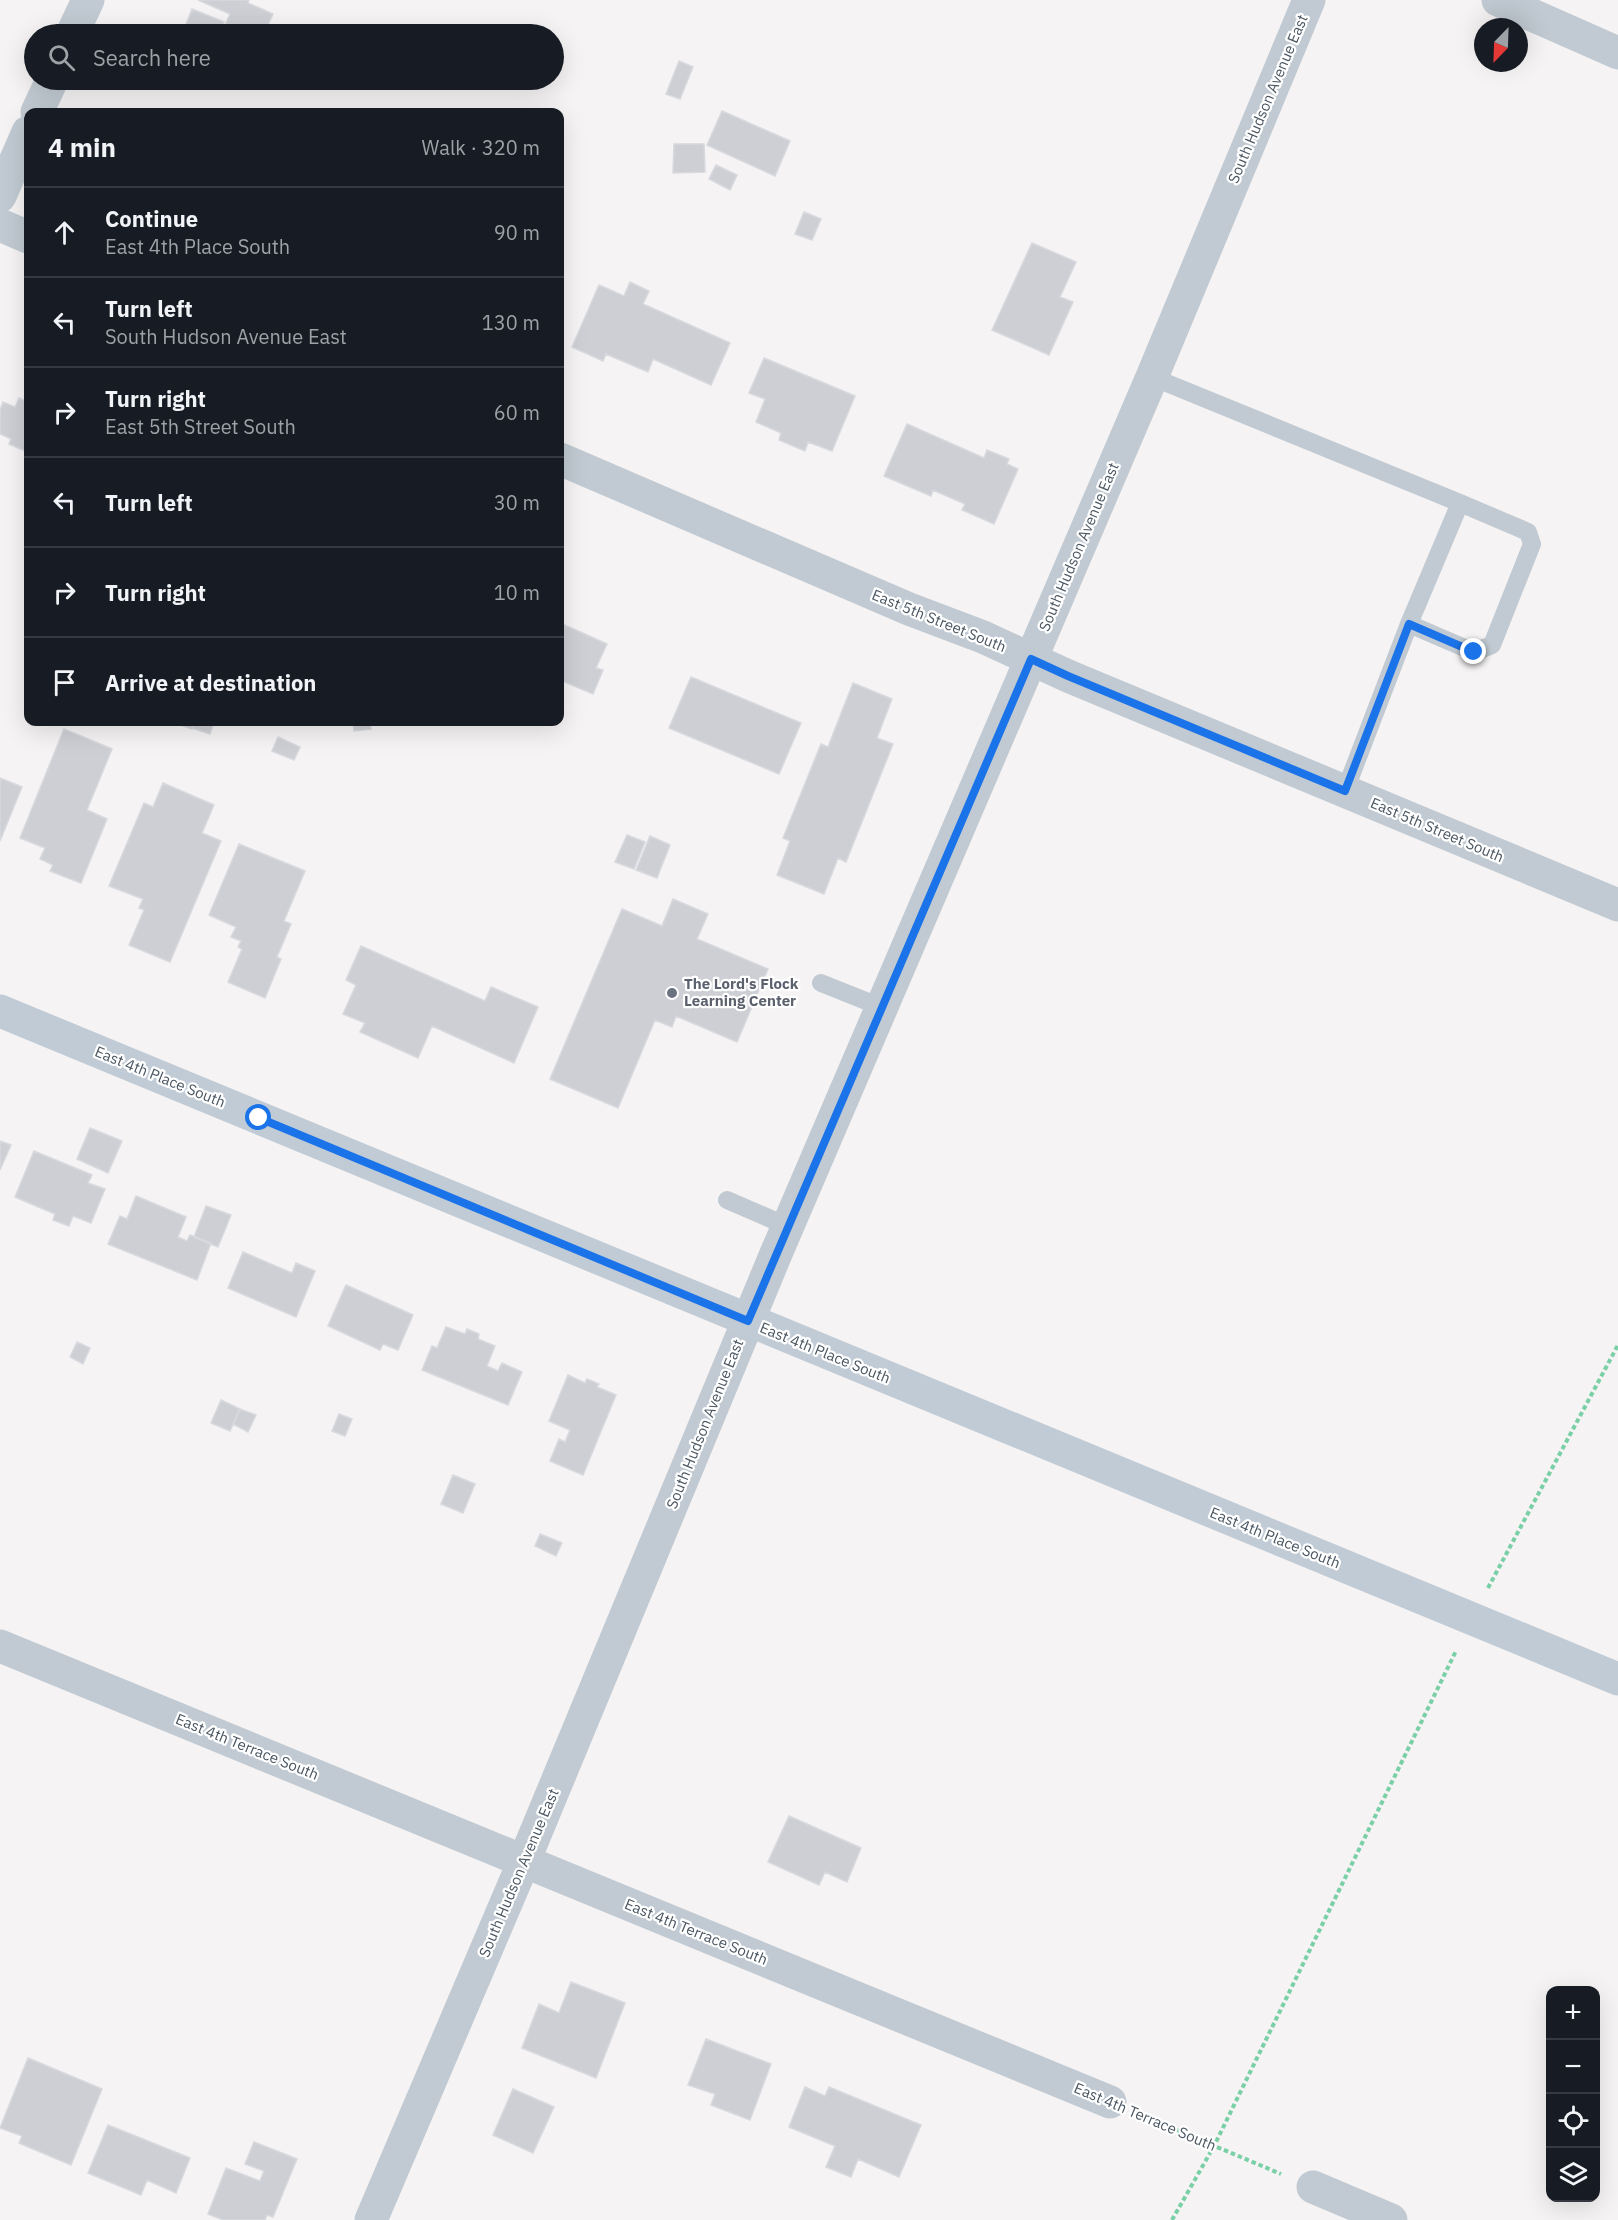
<!DOCTYPE html>
<meta charset="utf-8">
<style>
body{margin:0;font-family:"IBM Plex Sans",sans-serif;background:#20242c;color:#f1f3f6}
.controls{position:absolute;right:18px;bottom:18px;display:grid;overflow:hidden;border-radius:12px;box-shadow:0 6px 24px #0002}
.controls button{width:54px;height:54px;display:grid;place-items:center;padding:0;border:0;border-bottom:2px solid #363941;background:#171b24;color:#f1f3f6;font:30px sans-serif}
.compass{position:absolute;left:1474px;top:18px;width:54px;height:54px;border-radius:50%;background:#171b24;box-shadow:0 6px 24px #0002;rotate:203deg}
.stop{position:absolute;width:18px;height:18px;margin:-14px;border:4px solid #1a73e8;border-radius:50%;background:#fff}
.stop.end{background:#1a73e8;border-color:#fff;box-shadow:0 2px 6px #0008}
.list{margin:0;padding:0;list-style:none}
h2{display:flex;justify-content:space-between;align-items:center;height:78px;margin:0;padding:0 24px;font-size:26px}
h2 small{font-size:20px;font-weight:400;color:#9ea1a6}
.list li{display:grid;grid-template-columns:39px 1fr auto;gap:18px;align-items:center;box-sizing:border-box;height:90px;padding:0 24px;border-top:2px solid #363941}
.list b{display:block;font-size:22px;white-space:nowrap}
.list p{margin:0;font-size:20px;white-space:nowrap;color:#9ea1a6}
.list em{font-size:20px;font-style:normal;color:#9ea1a6}
.icon{flex:none;width:33px;height:33px;fill:none;stroke:currentColor;stroke-width:2;stroke-linecap:round;stroke-linejoin:round}
.map{position:relative;flex:none;width:1618px;height:2220px;overflow:hidden}
.search{position:absolute;background:#171b24;box-shadow:0 6px 24px #0002;left:24px;top:24px;width:540px;height:66px;display:flex;align-items:center;gap:15px;box-sizing:border-box;padding:0 21px;border-radius:33px;color:#9ea1a6;font-size:22px}
.panel{position:absolute;background:#171b24;box-shadow:0 6px 24px #0002;left:24px;top:108px;width:540px;height:618px;border-radius:12px}
.map>svg:first-child{display:block}
</style>
<div class="map">
<svg width="1618" height="2220" viewBox="0 0 1618 2220">
<rect width="100%" height="100%" fill="#f5f3f3"/>
<!-- building -->
<path fill="#cdcfd5" stroke="#d7d9de" stroke-width="1.5" d="M198,0H249L248,3L273,14L264,34H221L230,14Z
M192,9L224,22L218,34H203L185,27Z
M679,61L693,67L680,99L666,94Z
M722,111L790,141L775,176L707,145Z
M674,144H704L705,172L673,173Z
M716,165L737,175L730,190L709,179Z
M804,212L821,219L812,240L795,234Z
M1032,243L1076,262L1060,297L1073,302L1049,355L992,330Z
M630,282L649,291L643,304L730,343L711,385L653,359L648,372L606,354L603,361L572,347L599,285L624,296Z
M764,358L855,396L832,451L808,442L805,451L779,440L781,433L756,422L765,399L749,393Z
M19,398L28,402V452L9,444L11,439L0,434V410L3,402L15,407Z
M907,424L984,458L987,450L1009,459L1007,464L1018,469L994,524L962,510L965,504L933,490L931,496L884,476Z
M560,623L607,644L596,668L603,670L593,694L560,680Z
M691,677L801,723L779,774L669,728Z
M853,683L892,699L877,738L893,744L846,862L838,858L824,894L777,875L790,841L783,838L821,744L828,747Z
M172,722H194L192,729Z
M194,722H214L210,734L192,728Z
M353,722H370L371,729L354,731Z
M64,729L112,749L87,810L107,819L81,883L50,871L53,865L40,859L45,848L20,838Z
M278,737L300,747L294,760L272,751Z
M0,778L22,787L0,841Z
M163,783L214,805L202,833L221,841L170,962L129,945L144,910L139,908L143,899L109,886L144,803L153,807Z
M627,835L645,842L634,869L615,862Z
M650,836L670,845L657,878L636,870Z
M239,844L305,871L284,921L291,924L277,957L281,959L265,998L228,982L242,949L238,947L241,941L231,937L236,927L209,915Z
M673,899L708,914L697,939L768,969L737,1042L676,1016L672,1027L655,1020L618,1108L550,1079L622,909L662,926Z
M361,946L485,1001L491,987L538,1007L514,1063L432,1026L418,1058L360,1032L365,1023L343,1014L356,985L346,980Z
M90,1128L122,1141L108,1173L77,1159Z
M0,1141L11,1145L0,1170Z
M34,1151L92,1175L88,1183L105,1189L91,1223L73,1216L69,1226L53,1220L55,1214L15,1197Z
M136,1196L186,1217L178,1237L187,1241L190,1235L211,1243L197,1280L108,1244L120,1216L127,1219Z
M206,1206L231,1215L218,1247L194,1237Z
M243,1252L292,1273L296,1263L315,1271L296,1317L228,1288Z
M346,1285L413,1315L398,1350L383,1344L380,1350L328,1326Z
M446,1327L465,1334L467,1329L479,1334L478,1339L495,1346L487,1366L498,1371L502,1363L522,1372L508,1405L422,1370L432,1346L437,1348Z
M77,1342L90,1348L83,1364L70,1357Z
M568,1375L585,1383L587,1379L599,1384L597,1387L616,1395L583,1475L550,1461L559,1439L565,1442L570,1430L549,1421Z
M221,1400L240,1409L230,1431L211,1423Z
M240,1409L256,1415L248,1432L233,1424Z
M339,1414L352,1419L345,1436L332,1431Z
M453,1475L475,1484L463,1513L441,1504Z
M540,1534L562,1543L556,1556L535,1546Z
M789,1816L861,1848L847,1882L825,1872L819,1885L768,1862Z
M571,1982L625,2003L596,2078L522,2048L539,2004L559,2013Z
M706,2039L771,2064L750,2120L711,2105L715,2094L688,2085Z
M28,2058L102,2089L71,2165L19,2143L22,2136L0,2128Z
M805,2087L825,2096L829,2087L921,2125L899,2177L858,2159L851,2177L826,2167L835,2146L789,2127Z
M513,2089L554,2107L533,2153L493,2135Z
M108,2125L190,2158L176,2193L147,2180L141,2195L88,2173Z
M254,2142L297,2159L273,2217L267,2215L265,2220H223L208,2214L226,2168L260,2181L264,2171L245,2164Z"/>
<g fill="none" stroke-linecap="round" stroke-linejoin="round">
<!-- path -->
<path stroke="#7ad0a6" stroke-width="4" stroke-dasharray="4.5 3" stroke-linecap="butt" d="M1488,1588L1618,1345
M1141,2115L1281,2174
M1172,2220L1214,2146L1456,1651"/>
<!-- lane -->
<path stroke="#c1cad2" stroke-width="18" d="M1152,377L1460,503L1409,624L1345,791
M1409,624L1474,652L1492,645L1532,544L1528,532L1460,503
M821,983L881,1007
M727,1200L787,1226"/>
<!-- street -->
<path stroke="#c1cad2" stroke-width="33" d="M1498,0L1618,53
M72,34L88,0
M37,112L52,80
M0,196L28,132
M0,225L28,237
M560,459L909,609L983,637L1068,676L1618,905
M0,1646L1110,2102
M1313,2187L1391,2220
M371,2220L524,1861L775,1256L1152,377L1309,0"/>
<!-- secondary -->
<path stroke="#c1cbd6" stroke-width="33" d="M0,1011L1618,1679"/>
</g>
<g fill="none" stroke-linecap="round" stroke-linejoin="round">
<!-- route -->
<path stroke="#1a73e8" stroke-width="8" d="M259,1118L748,1321L1031,659L1068,676L1345,791L1409,624L1474,652"/>
</g>
<!-- markers -->
<circle fill="#6b7280" stroke="#fff" stroke-width="2" cx="672" cy="993" r="6"/>
<g text-anchor="middle" stroke-width="4.5" stroke-linejoin="round" paint-order="stroke">
<!-- street labels -->
<g font-size="15" fill="#4a5661" stroke="#fff">
<text transform="translate(1268 99) rotate(-67)" y="5">South Hudson Avenue East</text>
<text transform="translate(1079 547) rotate(-67)" y="5">South Hudson Avenue East</text>
<text transform="translate(939 621) rotate(22)" y="5">East 5th Street South</text>
<text transform="translate(1437 830) rotate(23)" y="5">East 5th Street South</text>
<text transform="translate(160 1077) rotate(22)" y="5">East 4th Place South</text>
<text transform="translate(825 1353) rotate(22)" y="5">East 4th Place South</text>
<text transform="translate(705 1424) rotate(-68)" y="5">South Hudson Avenue East</text>
<text transform="translate(1275 1538) rotate(22)" y="5">East 4th Place South</text>
<text transform="translate(247 1747) rotate(22)" y="5">East 4th Terrace South</text>
<text transform="translate(519 1873) rotate(-67)" y="5">South Hudson Avenue East</text>
<text transform="translate(696 1932) rotate(22)" y="5">East 4th Terrace South</text>
<text transform="translate(1145 2117) rotate(23)" y="5">East 4th Terrace South</text>
</g>
<!-- worship labels -->
<g font-size="15" font-weight="bold" fill="#5b616d" stroke="#fff" text-anchor="start">
<text x="684" y="989">The Lord's Flock<tspan x="684" dy="17">Learning Center</tspan></text>
</g>
</g>
</svg>
<div class="controls">
<button>+</button>
<button>−</button>
<button><svg class="icon" aria-label="locate" viewBox="0 0 24 24"><circle cx="12" cy="12" r="6"/><path d="M12 2v4M12 18v4M2 12h4M18 12h4"/></svg></button>
<button><svg class="icon" aria-label="layers" viewBox="0 0 24 24"><path d="M12 4l9 5-9 5-9-5zM3 14l9 5 9-5"/></svg></button>
</div>
<svg class="compass" viewBox="-18 -18 36 36"><path d="M0-13l5 13h-10z" fill="#e53935"/><path d="M0 13l5-13h-10z" fill="#9ea1a6"/></svg>
<div class="stop" style="left:259px;top:1118px"></div>
<div class="stop end" style="left:1474px;top:652px"></div>
<div class="search"><svg class="icon" aria-label="search" viewBox="0 0 24 24"><circle cx="10" cy="10" r="6"/><path d="M15 15l6 6"/></svg>Search here</div>
<section class="panel">
<h2>4 min<small>Walk · 320 m</small></h2>
<ul class="list">
<li><svg class="icon" aria-label="ahead" viewBox="0 0 24 24"><path d="M12 20V5M6 11l6-6 6 6"/></svg><div><b>Continue</b><p>East 4th Place South</p></div><em>90 m</em></li>
<li><svg class="icon" aria-label="left" viewBox="0 0 24 24"><path d="M17 20v-9H6M10 6l-5 5 5 5"/></svg><div><b>Turn left</b><p>South Hudson Avenue East</p></div><em>130 m</em></li>
<li><svg class="icon" aria-label="right" viewBox="0 0 24 24"><path d="M7 20v-9h11M14 6l5 5-5 5"/></svg><div><b>Turn right</b><p>East 5th Street South</p></div><em>60 m</em></li>
<li><svg class="icon" aria-label="left" viewBox="0 0 24 24"><path d="M17 20v-9H6M10 6l-5 5 5 5"/></svg><div><b>Turn left</b></div><em>30 m</em></li>
<li><svg class="icon" aria-label="right" viewBox="0 0 24 24"><path d="M7 20v-9h11M14 6l5 5-5 5"/></svg><div><b>Turn right</b></div><em>10 m</em></li>
<li><svg class="icon" aria-label="arrive" viewBox="0 0 24 24"><path d="M6 21V4h12l-3 4 3 4H6"/></svg><div><b>Arrive at destination</b></div></li>
</ul>
</section>
</div>
